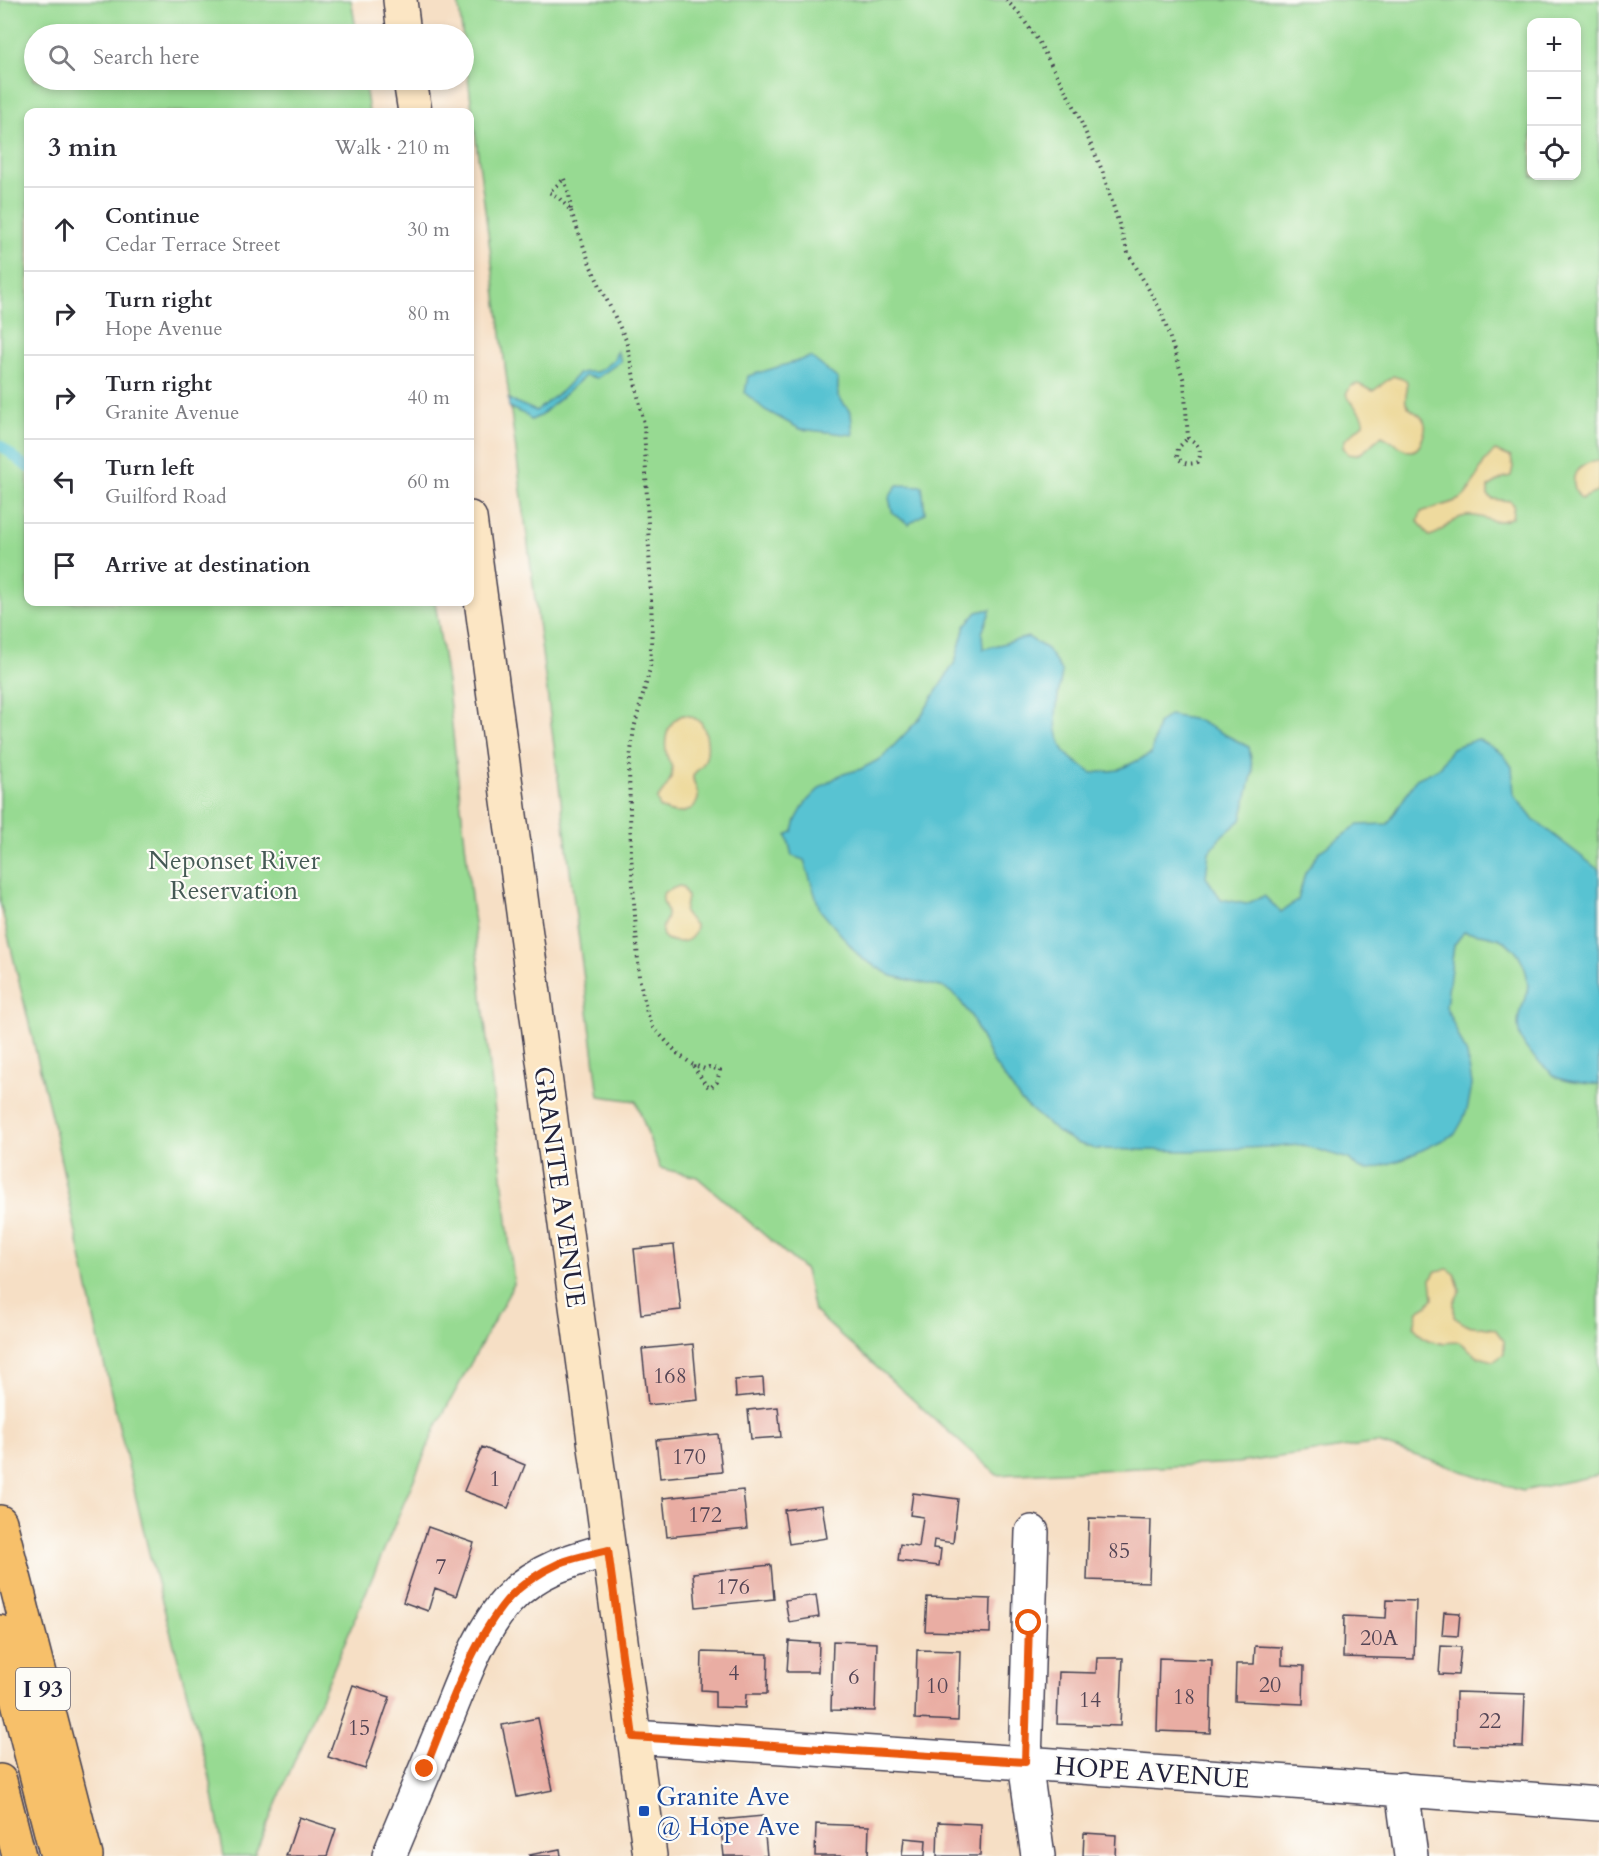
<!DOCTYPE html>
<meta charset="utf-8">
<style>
body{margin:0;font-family:Cardo,serif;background:#f2f2f3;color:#2b2b33}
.controls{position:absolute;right:18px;top:18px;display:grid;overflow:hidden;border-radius:12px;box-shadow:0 3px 9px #0003}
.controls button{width:54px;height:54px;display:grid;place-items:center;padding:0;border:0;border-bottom:2px solid #e1e1e2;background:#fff;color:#2b2b33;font:30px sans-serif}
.stop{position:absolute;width:18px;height:18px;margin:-14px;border:4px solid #ea580c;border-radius:50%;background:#fff}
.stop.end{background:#ea580c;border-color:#fff;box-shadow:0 2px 6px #0008}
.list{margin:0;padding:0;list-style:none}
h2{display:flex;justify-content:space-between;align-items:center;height:78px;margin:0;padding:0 24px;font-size:26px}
h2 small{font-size:20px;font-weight:400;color:#7c7c81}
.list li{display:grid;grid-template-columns:39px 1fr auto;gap:18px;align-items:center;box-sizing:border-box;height:84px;padding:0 24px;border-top:2px solid #e1e1e2}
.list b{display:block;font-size:22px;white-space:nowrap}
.list p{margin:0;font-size:20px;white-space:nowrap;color:#7c7c81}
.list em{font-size:20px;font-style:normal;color:#7c7c81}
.icon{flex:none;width:33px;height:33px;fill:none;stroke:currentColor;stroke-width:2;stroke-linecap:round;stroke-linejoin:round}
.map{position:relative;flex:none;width:1599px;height:1856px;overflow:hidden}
.search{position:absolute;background:#fff;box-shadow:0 3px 9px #0003;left:24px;top:24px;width:450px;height:66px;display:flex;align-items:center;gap:15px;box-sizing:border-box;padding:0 21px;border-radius:33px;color:#7c7c81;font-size:22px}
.panel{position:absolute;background:#fff;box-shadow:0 3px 9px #0003;left:24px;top:108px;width:450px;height:498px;border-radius:12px}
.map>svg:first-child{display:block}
</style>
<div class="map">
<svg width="1599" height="1856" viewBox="0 0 1599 1856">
<rect width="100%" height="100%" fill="#fdfcf7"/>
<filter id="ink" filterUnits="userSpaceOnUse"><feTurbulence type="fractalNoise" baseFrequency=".0167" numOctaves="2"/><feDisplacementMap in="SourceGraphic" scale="12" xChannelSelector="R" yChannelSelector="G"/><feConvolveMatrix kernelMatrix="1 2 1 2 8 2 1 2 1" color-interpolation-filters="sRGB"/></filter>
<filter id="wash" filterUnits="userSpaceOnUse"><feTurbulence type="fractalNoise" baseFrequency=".008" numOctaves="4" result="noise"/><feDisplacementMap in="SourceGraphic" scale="24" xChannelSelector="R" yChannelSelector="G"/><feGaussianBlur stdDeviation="1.35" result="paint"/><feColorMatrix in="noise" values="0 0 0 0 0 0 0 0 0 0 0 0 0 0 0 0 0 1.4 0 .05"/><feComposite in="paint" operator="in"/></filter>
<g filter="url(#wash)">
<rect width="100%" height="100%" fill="#f6dfc5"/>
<!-- green -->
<path fill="#97da92" stroke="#5c7e66" stroke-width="1.5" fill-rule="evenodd" d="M0,0H351L357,34H34V80H364L369,112H28V602H435L448,689L514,1284L437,1425L254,1856H224L210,1778L149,1553L100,1346L54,1128L0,902Z
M458,0H1599V1475L1522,1491L1378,1443L1237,1463L997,1475L814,1311L805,1270L697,1177L660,1168L636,1101L599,1096ZM1532,22H1576V176H1532Z"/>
<!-- sand -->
<path fill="#eeda9e" stroke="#887e6c" stroke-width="1.5" d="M1393,376L1406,380C1410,388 1404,395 1406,403C1409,411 1419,413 1423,419C1427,425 1425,431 1423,437C1415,466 1396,442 1382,436C1369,443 1365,458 1348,454L1343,447L1345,440L1364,423C1361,410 1352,405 1346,394L1351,386L1358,384L1373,391Z
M1495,451L1511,457L1513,467L1511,476L1503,478L1488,487V495L1492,499L1510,501L1514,505L1512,517C1493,528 1484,513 1466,516C1450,518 1444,534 1429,536L1418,521L1421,512C1433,507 1452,504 1462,498C1476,487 1479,462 1495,451Z
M1599,461V491L1581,499C1566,479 1575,463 1599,461Z
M683,715L690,716L701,722C708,735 711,755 701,767C699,769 695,772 694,774C688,784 711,798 687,811C678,815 668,812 660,808L657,799C663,791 673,780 672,769C672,765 668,760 667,756C663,740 667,721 683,715Z
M679,886L683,887L687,897L684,913L696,926C694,940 685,944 672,941C670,940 666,940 664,937C658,929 667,922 667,915C667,906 660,902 664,892Z
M1448,1269L1455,1274L1460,1291L1454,1302V1317L1466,1325L1495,1329L1504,1341V1354L1494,1361L1479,1357L1459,1342C1437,1343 1427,1346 1414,1326L1418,1311L1428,1305L1433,1298L1431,1279L1436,1271Z"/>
<!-- water -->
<path fill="#58c3d2" stroke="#3d7286" stroke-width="1.5" d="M617,351L621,361L597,378L585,376L540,416L531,420L526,415L509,407L508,399L536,411L563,390L578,374L585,372H597L605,367L614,359Z
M811,357L838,379V396L851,413L853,435L800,429L765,410L745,393L748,376Z
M897,485L922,486L925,513L909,524L893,514L889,498Z
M991,609L982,633L983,649L1028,637L1047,649L1062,672C1058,697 1049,731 1066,753C1072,761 1084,767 1092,773L1118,770L1151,754L1158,724L1169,715L1197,720L1249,747L1253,772L1241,820L1220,838L1209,852L1206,877L1221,899L1246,904L1264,896L1281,912L1298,900L1305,873L1319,852L1358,825L1388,824L1416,779L1438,769L1452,748L1478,739L1503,754L1512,767L1514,795L1533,819L1599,870V1085C1587,1083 1569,1083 1558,1078C1554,1076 1551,1072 1547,1069C1530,1055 1514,1040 1519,1015C1520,1009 1524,1004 1526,998C1532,976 1521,949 1500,939C1489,934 1476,934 1464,932L1454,945L1446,1007L1467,1055L1472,1084L1468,1106L1463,1120L1455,1134L1404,1159L1368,1170L1358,1168L1349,1159L1302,1145L1190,1151L1095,1149L1077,1143L1057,1132L1021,1101L993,1062L971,1016L958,998L945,988L892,976L861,958L820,910L804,860L792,856L787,835L793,831L796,820L806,802L821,787L840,775L861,769L882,758L919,719L955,662L965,626L977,612Z"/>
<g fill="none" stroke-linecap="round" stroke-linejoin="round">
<!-- stream -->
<path stroke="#58c3d2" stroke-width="10" d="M0,445L28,468"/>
</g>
<g id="blocks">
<!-- building -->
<path fill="#e9ada3" d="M674,1245L681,1310L641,1314L634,1249Z
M693,1344L698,1400L648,1405L642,1349Z
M763,1378L764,1394L736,1397L735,1380Z
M778,1407L781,1437L751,1439L748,1410Z
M718,1434L722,1472L660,1478L656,1440Z
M482,1447L525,1465L508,1508L464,1491Z
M743,1490L747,1529L667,1537L663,1498Z
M913,1493L958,1499L953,1543L934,1540L933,1548L941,1549L939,1566L898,1561L900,1544L919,1547L923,1517L910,1515Z
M822,1505L827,1538L789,1544L784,1510Z
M1089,1518L1151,1520L1149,1582L1087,1580Z
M428,1527L474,1543L456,1596L435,1588L428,1611L403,1602Z
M771,1565L774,1599L696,1607L693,1573Z
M816,1595L819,1617L789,1622L785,1600Z
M927,1597L991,1599L990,1633L925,1631Z
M1387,1600L1416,1601L1414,1659L1343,1657L1344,1616L1386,1618Z
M1444,1612L1460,1613L1458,1636L1442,1635Z
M789,1641L819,1643L818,1672H787Z
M833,1641L877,1643L875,1711L831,1710Z
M1255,1646L1282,1647V1665L1304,1666L1303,1704L1235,1701L1236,1664H1254Z
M1441,1646L1461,1647L1458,1675L1439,1674Z
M917,1650L960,1651L958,1721L915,1719Z
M702,1652L768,1654L767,1694H746L745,1708L715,1707V1691L701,1690Z
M1097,1658H1123L1120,1726L1057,1724L1059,1672L1096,1673Z
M1159,1658L1212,1660L1210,1733L1157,1731Z
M353,1685L390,1697L365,1769L328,1757Z
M1456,1692L1525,1694L1523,1747L1455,1745Z
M538,1718L553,1790L517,1797L502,1725Z
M763,1816L767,1856H724L720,1820Z
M299,1817L336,1829L327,1856H286Z
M938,1822L981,1824L980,1856H937Z
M816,1824L869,1826L868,1856H815Z
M1084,1833L1116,1835L1115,1856H1083Z
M904,1838L926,1840L925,1856H902Z
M560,1849L561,1856H529V1855Z"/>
</g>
</g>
<g filter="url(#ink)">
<use href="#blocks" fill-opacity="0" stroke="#423e50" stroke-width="1.5"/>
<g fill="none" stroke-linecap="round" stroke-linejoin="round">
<!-- street casing -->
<g stroke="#423e50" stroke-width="36">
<path id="street" d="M1032,1532L1025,1763L1038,1856
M633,1737L1025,1763L1599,1804
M1402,1789L1411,1856
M389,1856C409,1808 429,1760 449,1713C465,1674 480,1631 508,1600C535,1570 571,1560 608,1550"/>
</g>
<!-- secondary casing -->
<g stroke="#423e50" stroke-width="36">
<path id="secondary" d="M400,0L404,34
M410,80L415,112
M470,518L650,1856"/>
</g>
<!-- highway casing -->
<g stroke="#423e50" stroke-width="36">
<path id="highway" d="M0,1522L86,1856
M0,1632L57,1856
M0,1781L19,1856"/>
</g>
<!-- path -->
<path stroke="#423e50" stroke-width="4" stroke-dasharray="1.5 4.5" stroke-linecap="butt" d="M1006,0L1018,12L1037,39L1075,108L1102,170L1128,253L1161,311L1184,381L1188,438C1198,443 1203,451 1198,462C1190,465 1183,464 1177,457L1178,448L1188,438
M564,179L569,194L571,211L558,197L549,192Z
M571,211L591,267L626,340L644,424L652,625L650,669L634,728L629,767L631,854L639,977L647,1013L653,1027L678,1054L692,1064L705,1069L709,1067L720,1070L717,1082L710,1088L706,1085L692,1064"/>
<!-- street -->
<use href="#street" stroke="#fff" stroke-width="33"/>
<!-- secondary -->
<use href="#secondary" stroke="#fce6c4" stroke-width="33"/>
<!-- highway -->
<use href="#highway" stroke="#f7c06b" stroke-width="33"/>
</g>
</g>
<g fill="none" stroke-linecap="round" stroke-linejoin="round" filter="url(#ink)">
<!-- route -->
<path stroke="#ea580c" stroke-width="8" d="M425,1769C447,1715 470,1644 507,1600C520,1585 542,1571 560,1563C575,1557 593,1554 608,1550L633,1737L1025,1762L1029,1623"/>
</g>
<!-- markers -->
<rect fill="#1a4fb4" stroke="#fdfcf7" stroke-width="2" x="638" y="1805" width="12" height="12" rx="3"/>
<g text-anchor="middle" stroke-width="4.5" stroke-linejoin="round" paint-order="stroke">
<!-- number labels -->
<g font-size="22" fill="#544555">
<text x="670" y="1383">168</text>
<text x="689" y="1464">170</text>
<text x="495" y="1486">1</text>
<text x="705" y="1522">172</text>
<text x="1119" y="1558">85</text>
<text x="441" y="1574">7</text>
<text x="733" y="1594">176</text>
<text x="1379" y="1645">20A</text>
<text x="734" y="1680">4</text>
<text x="854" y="1684">6</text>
<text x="1270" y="1692">20</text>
<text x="937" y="1693">10</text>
<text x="1184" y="1704">18</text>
<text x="1090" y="1707">14</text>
<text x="1490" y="1728">22</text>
<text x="359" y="1735">15</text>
</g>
<!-- shield labels -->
<rect fill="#fdfcf7" stroke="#646373" stroke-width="1.5" x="16" y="1668" width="54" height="42" rx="4.5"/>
<g font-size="24" font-weight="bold" fill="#22223b">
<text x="43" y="1697">I 93</text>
</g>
<!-- park labels -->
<g font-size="26" fill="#455955" stroke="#fdfcf7">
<text x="234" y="869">Neponset River<tspan x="234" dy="30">Reservation</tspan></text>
</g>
<!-- street labels -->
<g font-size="26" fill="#22223b" stroke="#fdfcf7">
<text transform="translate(560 1187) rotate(82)" y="9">GRANITE AVENUE</text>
<text transform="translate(1152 1772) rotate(4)" y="9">HOPE AVENUE</text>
</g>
<!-- transit labels -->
<g font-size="26" fill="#164399" stroke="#fdfcf7" text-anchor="start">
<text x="656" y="1805">Granite Ave<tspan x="656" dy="30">@ Hope Ave</tspan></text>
</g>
</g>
</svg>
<div class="controls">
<button>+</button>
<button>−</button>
<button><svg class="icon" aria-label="locate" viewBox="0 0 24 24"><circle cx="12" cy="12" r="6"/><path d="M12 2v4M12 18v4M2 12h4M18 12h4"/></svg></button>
</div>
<div class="stop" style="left:1029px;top:1623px"></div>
<div class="stop end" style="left:425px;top:1769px"></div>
<div class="search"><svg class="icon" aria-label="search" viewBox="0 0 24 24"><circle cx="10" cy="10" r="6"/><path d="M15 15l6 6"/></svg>Search here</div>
<section class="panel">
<h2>3 min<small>Walk · 210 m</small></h2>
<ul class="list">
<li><svg class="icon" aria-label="ahead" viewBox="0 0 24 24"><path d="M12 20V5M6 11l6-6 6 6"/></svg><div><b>Continue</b><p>Cedar Terrace Street</p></div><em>30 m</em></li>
<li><svg class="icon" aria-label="right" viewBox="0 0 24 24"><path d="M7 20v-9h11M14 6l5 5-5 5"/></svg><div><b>Turn right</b><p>Hope Avenue</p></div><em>80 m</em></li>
<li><svg class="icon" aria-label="right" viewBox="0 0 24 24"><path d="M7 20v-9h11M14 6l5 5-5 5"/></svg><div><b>Turn right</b><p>Granite Avenue</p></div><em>40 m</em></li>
<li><svg class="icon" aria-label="left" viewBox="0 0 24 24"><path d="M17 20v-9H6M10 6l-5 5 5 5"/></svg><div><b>Turn left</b><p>Guilford Road</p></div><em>60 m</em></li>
<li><svg class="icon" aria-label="arrive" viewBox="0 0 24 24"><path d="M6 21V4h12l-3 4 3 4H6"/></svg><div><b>Arrive at destination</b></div></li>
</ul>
</section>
</div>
